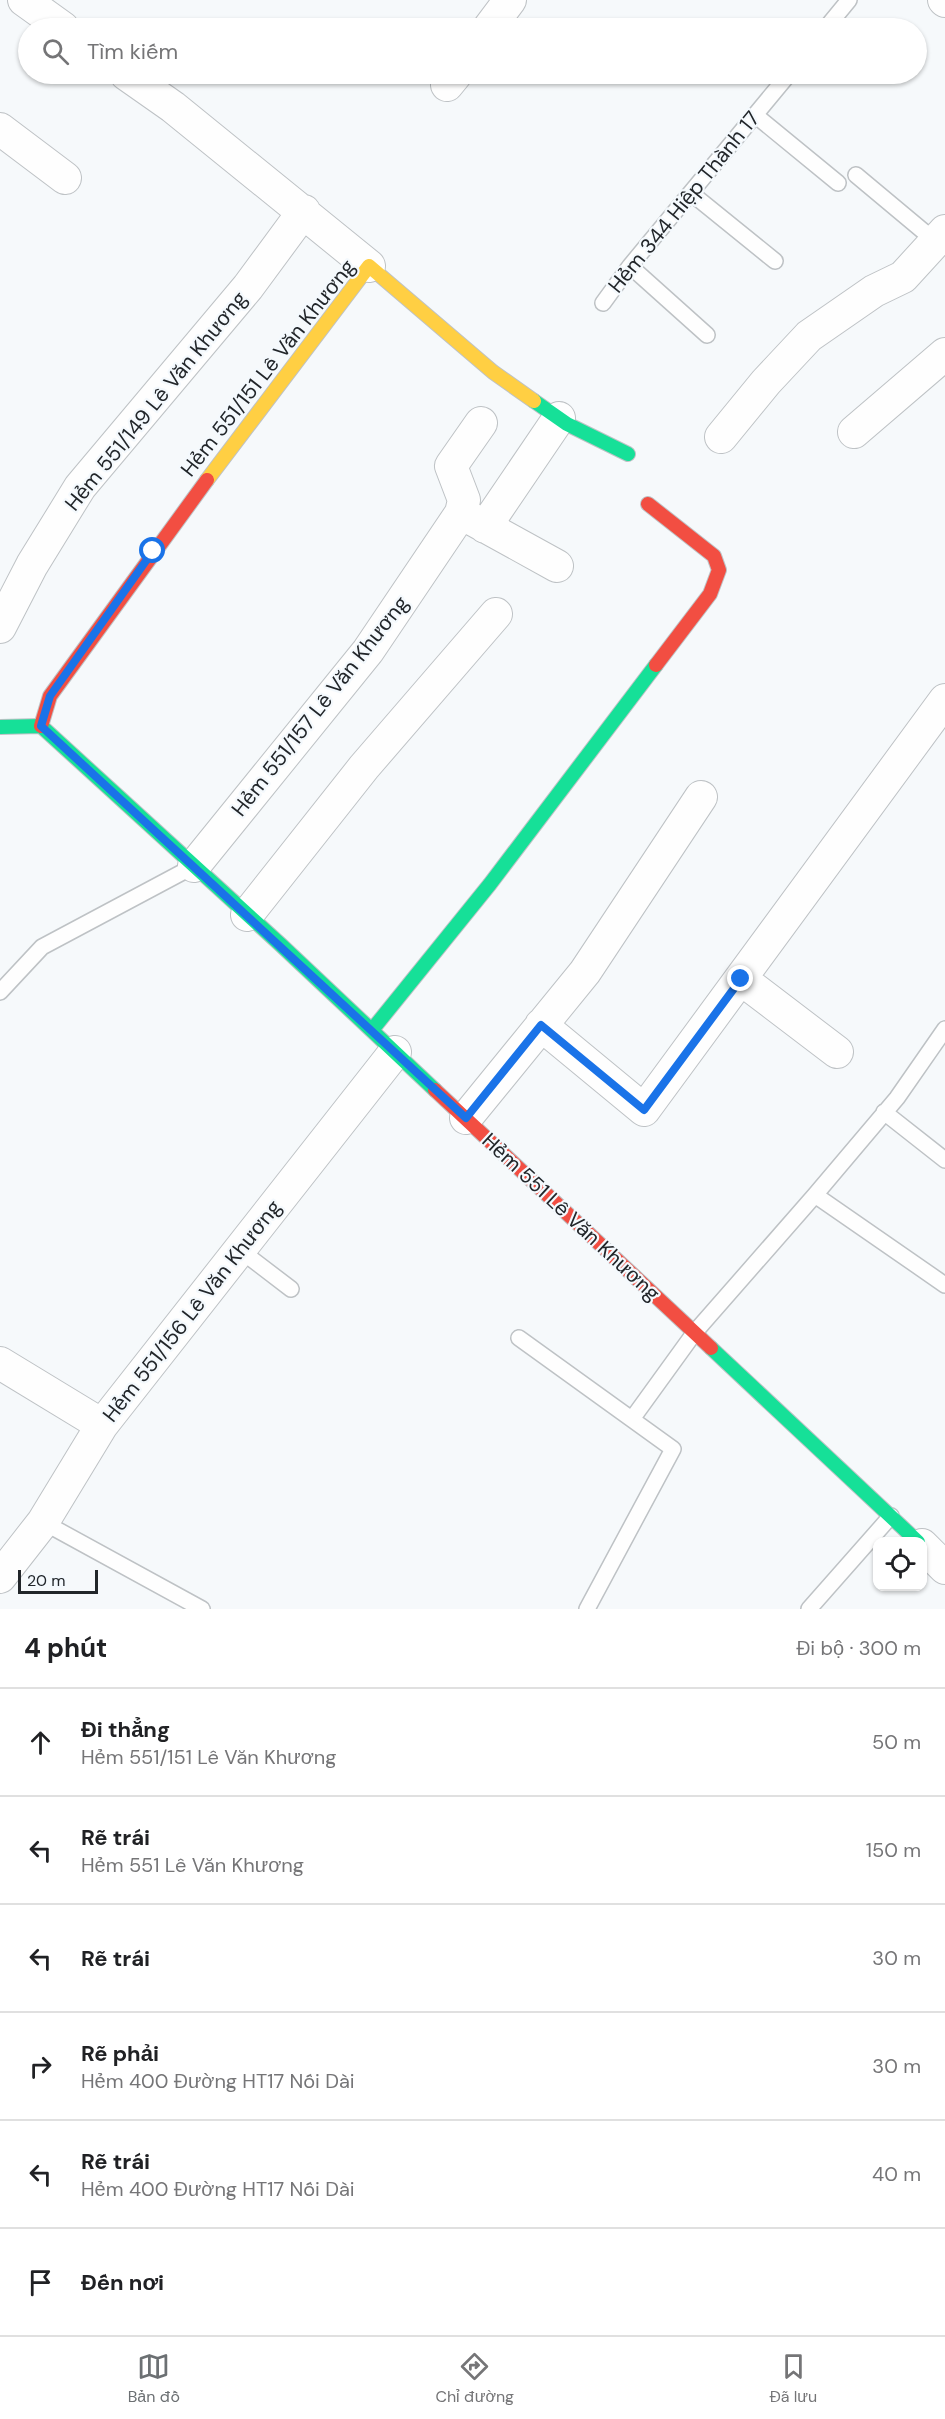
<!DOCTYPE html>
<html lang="vi">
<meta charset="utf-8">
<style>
body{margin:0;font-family:"DM Sans",sans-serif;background:#f6f6f6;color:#202124}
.controls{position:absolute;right:18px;bottom:18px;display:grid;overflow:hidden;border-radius:12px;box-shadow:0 2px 4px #0004}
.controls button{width:54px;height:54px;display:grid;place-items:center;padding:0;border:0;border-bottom:2px solid #e0e0e0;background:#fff;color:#202124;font:30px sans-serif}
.scale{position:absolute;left:18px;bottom:15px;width:80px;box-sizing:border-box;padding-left:6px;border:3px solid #22262a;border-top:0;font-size:16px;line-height:21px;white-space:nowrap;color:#22262a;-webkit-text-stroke:4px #f4f9fd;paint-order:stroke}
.stop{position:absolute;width:18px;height:18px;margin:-14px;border:4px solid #1a73e8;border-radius:50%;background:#fff}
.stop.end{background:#1a73e8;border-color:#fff;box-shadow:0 2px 6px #0008}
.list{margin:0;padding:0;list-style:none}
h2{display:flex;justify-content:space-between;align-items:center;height:78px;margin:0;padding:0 24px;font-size:26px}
h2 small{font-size:20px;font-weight:400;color:#757577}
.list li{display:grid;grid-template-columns:39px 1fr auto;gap:18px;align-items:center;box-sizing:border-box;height:108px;padding:0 24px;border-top:2px solid #e0e0e0}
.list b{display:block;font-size:22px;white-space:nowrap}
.list p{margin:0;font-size:20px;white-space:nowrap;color:#757577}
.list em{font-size:20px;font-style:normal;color:#757577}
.icon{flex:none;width:33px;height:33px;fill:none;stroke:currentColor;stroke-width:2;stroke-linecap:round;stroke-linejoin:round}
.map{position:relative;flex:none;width:945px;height:1609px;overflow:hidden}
.search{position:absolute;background:#fff;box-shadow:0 2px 4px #0004;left:18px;right:18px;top:18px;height:66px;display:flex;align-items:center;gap:15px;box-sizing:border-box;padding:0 21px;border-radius:33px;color:#757577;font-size:22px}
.sheet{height:726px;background:#fff}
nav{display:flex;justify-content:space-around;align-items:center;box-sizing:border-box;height:84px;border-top:2px solid #e0e0e0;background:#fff;font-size:16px;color:#757577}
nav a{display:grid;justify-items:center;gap:3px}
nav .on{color:#6c7073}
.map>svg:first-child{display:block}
</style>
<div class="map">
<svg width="945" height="1609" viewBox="0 0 945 1609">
<rect width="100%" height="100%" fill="#f6f9fb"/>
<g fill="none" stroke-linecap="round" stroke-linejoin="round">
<!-- lane casing -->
<g stroke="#bec2c5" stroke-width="18">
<path id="lane" d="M826,28L849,0
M755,115L838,183
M856,175L935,241
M691,193L775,261
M630,266L707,335
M603,303L630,266L789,74
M0,992L42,947L194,866
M884,1112L945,1160
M815,1195L945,1285
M240,1250L291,1289
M519,1338L673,1449L587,1609
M632,1419L695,1332L815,1195L897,1098L945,1029
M43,1522L202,1609
M809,1609L891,1516"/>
</g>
<!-- street casing -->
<g stroke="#bec2c5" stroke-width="34">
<path id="street" d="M24,0L63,28
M944,0L945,1
M489,28L510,0
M126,74L173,107L369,266
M447,85L456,74
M0,129L65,178
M854,432L945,354
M721,437L766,382L809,336L874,291L903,277L945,231
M461,513L464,500L451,466L481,423
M485,527L559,418
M0,627L32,565L80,487L248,287L304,211
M194,866L368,651L461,513L557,566
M247,915L364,767L496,614
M741,979L837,1052
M541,1025L644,1110L945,700
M466,1118L585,972L701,797
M0,1363L102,1425
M922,1545L945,1568
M0,1577L43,1522L102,1425L395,1052"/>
</g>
<!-- fast casing -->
<g stroke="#bec2c5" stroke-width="16">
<path id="fast" d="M534,401L567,424L628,454
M0,727L41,726L281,945L435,1090
M372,1030L490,884L656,665
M711,1348L918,1542"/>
</g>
<!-- slow casing -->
<g stroke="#bec2c5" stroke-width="16">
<path id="slow" d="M207,480L369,266L493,372L534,401"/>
</g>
<!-- jam casing -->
<g stroke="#bec2c5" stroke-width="16">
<path id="jam" d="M648,504L714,556L719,570L710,594L656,665
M41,726L50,696L207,480
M435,1090L711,1348"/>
</g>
<!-- lane -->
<use href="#lane" stroke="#fefefe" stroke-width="15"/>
<!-- street -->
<use href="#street" stroke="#fefefe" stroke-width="32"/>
<!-- fast -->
<use href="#fast" stroke="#16e098" stroke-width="14"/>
<!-- slow -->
<use href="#slow" stroke="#ffcf43" stroke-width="14"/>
<!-- jam -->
<use href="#jam" stroke="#f24e42" stroke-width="14"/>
</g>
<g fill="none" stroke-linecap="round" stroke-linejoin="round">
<!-- route -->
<path stroke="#1a73e8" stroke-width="8" d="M153,551L50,696L41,726L466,1118L541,1025L644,1110L741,979"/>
</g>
<g text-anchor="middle" stroke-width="4.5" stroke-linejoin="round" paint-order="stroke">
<!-- street labels -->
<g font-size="21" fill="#22262a" stroke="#f4f9fd">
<text transform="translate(684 202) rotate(-51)" y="7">Hẻm 344 Hiệp Thành 17</text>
<text transform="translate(268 368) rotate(-52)" y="7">Hẻm 551/151 Lê Văn Khương</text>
<text transform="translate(156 401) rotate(-51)" y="7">Hẻm 551/149 Lê Văn Khương</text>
<text transform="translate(320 706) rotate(-52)" y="7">Hẻm 551/157 Lê Văn Khương</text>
<text transform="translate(571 1217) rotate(43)" y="7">Hẻm 551 Lê Văn Khương</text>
<text transform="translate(192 1311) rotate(-52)" y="7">Hẻm 551/156 Lê Văn Khương</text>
</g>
</g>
</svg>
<div class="controls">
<button><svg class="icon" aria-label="locate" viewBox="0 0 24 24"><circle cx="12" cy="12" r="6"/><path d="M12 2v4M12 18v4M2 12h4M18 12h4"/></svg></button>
</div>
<div class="scale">20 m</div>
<div class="stop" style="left:153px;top:551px"></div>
<div class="stop end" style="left:741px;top:979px"></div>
<div class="search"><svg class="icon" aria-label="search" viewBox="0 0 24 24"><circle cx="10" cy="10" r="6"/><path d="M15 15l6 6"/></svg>Tìm kiếm</div>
</div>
<section class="sheet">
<h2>4 phút<small>Đi bộ · 300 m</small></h2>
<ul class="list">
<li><svg class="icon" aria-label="ahead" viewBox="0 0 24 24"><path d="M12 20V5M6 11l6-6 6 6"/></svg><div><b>Đi thẳng</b><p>Hẻm 551/151 Lê Văn Khương</p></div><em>50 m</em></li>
<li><svg class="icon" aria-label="left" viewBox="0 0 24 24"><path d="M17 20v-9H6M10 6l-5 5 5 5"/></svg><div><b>Rẽ trái</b><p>Hẻm 551 Lê Văn Khương</p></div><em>150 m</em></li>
<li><svg class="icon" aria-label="left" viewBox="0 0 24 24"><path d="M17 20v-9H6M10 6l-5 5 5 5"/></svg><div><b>Rẽ trái</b></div><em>30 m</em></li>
<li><svg class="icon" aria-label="right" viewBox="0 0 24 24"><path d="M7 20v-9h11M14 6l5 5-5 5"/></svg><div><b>Rẽ phải</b><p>Hẻm 400 Đường HT17 Nối Dài</p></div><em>30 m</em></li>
<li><svg class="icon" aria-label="left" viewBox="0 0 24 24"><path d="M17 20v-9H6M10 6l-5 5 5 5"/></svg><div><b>Rẽ trái</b><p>Hẻm 400 Đường HT17 Nối Dài</p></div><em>40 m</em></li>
<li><svg class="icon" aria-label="arrive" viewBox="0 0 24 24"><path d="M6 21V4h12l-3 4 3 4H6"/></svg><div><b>Đến nơi</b></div></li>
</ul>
</section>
<nav>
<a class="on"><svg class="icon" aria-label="map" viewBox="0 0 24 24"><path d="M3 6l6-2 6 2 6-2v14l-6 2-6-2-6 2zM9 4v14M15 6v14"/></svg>Bản đồ</a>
<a><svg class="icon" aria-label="directions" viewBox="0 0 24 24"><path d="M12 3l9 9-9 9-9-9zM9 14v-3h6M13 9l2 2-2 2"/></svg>Chỉ đường</a>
<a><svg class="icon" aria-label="saved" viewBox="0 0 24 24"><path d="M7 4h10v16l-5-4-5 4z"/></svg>Đã lưu</a>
</nav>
